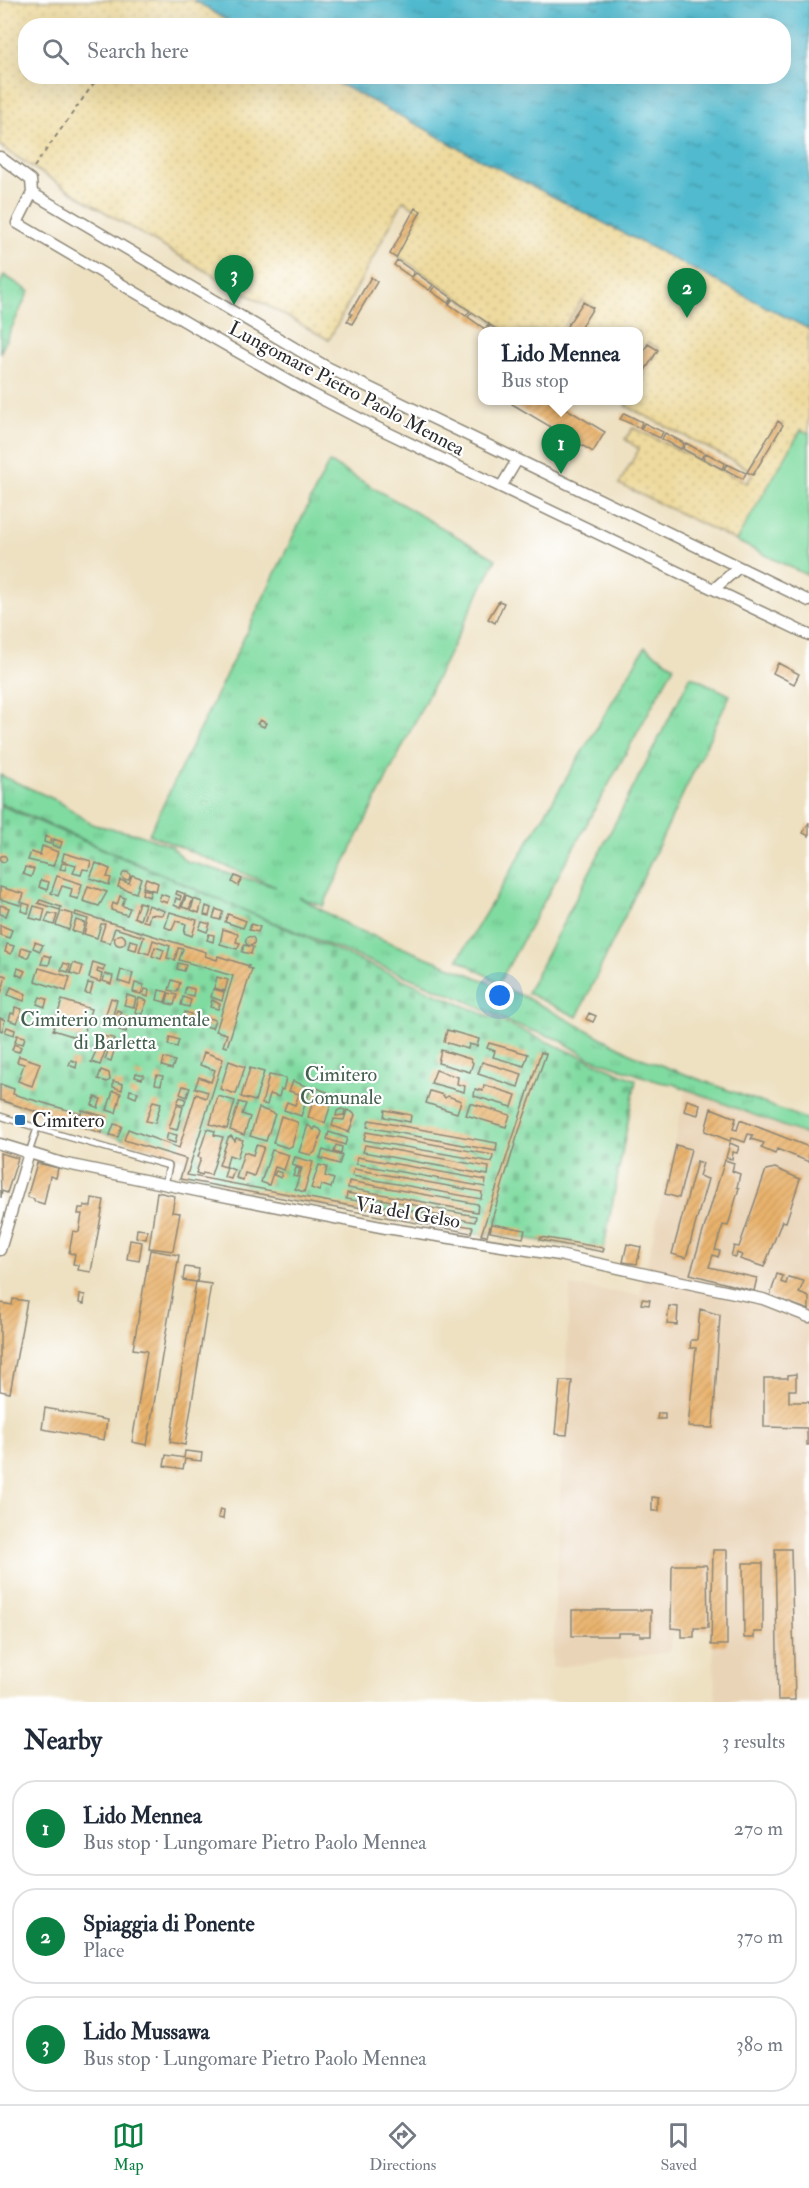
<!DOCTYPE html>
<meta charset="utf-8">
<style>
body{margin:0;font-family:"IM FELL Double Pica",serif;background:#f6f6f7;color:#1f2937}
.you{position:absolute;left:500px;top:996px;width:21px;height:21px;margin:-15px;border:4px solid #fff;border-radius:50%;background:#1a73e8;box-shadow:0 0 0 9px #1a73e833}
.badge{display:grid;place-items:center;width:39px;height:39px;border-radius:50%;background:#0b8043;color:#fff;font-size:20px;font-weight:700}
.pin{position:absolute;translate:-50% -50px;filter:drop-shadow(0 2px 3px #0008)}
.pin::after{content:'';position:absolute;top:32px;width:21px;height:18px;background:inherit;clip-path:polygon(0 0,100% 0,50% 100%)}
.popup{position:absolute;left:478px;top:327px;width:165px;height:78px;box-sizing:border-box;display:grid;place-content:center;border-radius:12px;background:#fff;filter:drop-shadow(0 2px 4px #0005);font-size:20px;white-space:nowrap;color:#747a83}
.popup b{font-size:22px;color:#1f2937}
.popup::after{content:'';position:absolute;left:50%;top:100%;margin-left:-12px;border:12px solid transparent;border-top-color:#fff}
.list{margin:0;padding:0;list-style:none}
h2{display:flex;justify-content:space-between;align-items:center;height:78px;margin:0;padding:0 24px;font-size:26px}
h2 small{font-size:20px;font-weight:400;color:#747a83}
.list li{display:grid;grid-template-columns:39px 1fr auto;gap:18px;align-items:center;box-sizing:border-box;height:96px;margin:0 12px 12px;padding:0 12px;border:2px solid #e0e1e3;border-radius:24px}
.list b{display:block;font-size:22px;white-space:nowrap}
.list p{margin:0;font-size:20px;white-space:nowrap;color:#747a83}
.list em{font-size:20px;font-style:normal;color:#747a83}
.icon{flex:none;width:33px;height:33px;fill:none;stroke:currentColor;stroke-width:2;stroke-linecap:round;stroke-linejoin:round}
.map{position:relative;flex:none;width:809px;height:1702px;overflow:hidden}
.search{position:absolute;background:#fff;box-shadow:0 6px 24px #0002;left:18px;right:18px;top:18px;height:66px;display:flex;align-items:center;gap:15px;box-sizing:border-box;padding:0 21px;border-radius:24px;color:#747a83;font-size:22px}
.sheet{height:402px;background:#fff}
nav{display:flex;justify-content:space-around;align-items:center;box-sizing:border-box;height:84px;border-top:2px solid #e0e1e3;background:#fff;font-size:16px;color:#747a83}
nav a{display:grid;justify-items:center;gap:3px}
nav .on{color:#0b8043}
.map>svg:first-child{display:block}
</style>
<div class="map">
<svg width="809" height="1702" viewBox="0 0 809 1702">
<defs>
<pattern id="grass-tufts" width="24" height="20" patternUnits="userSpaceOnUse" patternTransform="scale(1.5)"><rect width="24" height="20" fill="#80dba1"/><path d="M3 7l-1-3M5 7V3M7 7l1-3M15 17l-1-3M17 17v-4M19 17l1-3" fill="none" stroke="#6fbc8b"/></pattern>
<pattern id="sand-dots" width="8" height="8" patternUnits="userSpaceOnUse" patternTransform="scale(1.5)"><rect width="8" height="8" fill="#eeda9e"/><path d="M2 2h.1M6 6h.1" fill="none" stroke="#cb8" stroke-width="1.8" stroke-linecap="round"/></pattern>
<pattern id="cemetery-stones" width="16" height="16" patternUnits="userSpaceOnUse" patternTransform="scale(1.5)"><rect width="16" height="16" fill="#80dba1"/><path d="M2 7V4a2 2 0 0 1 4 0v3zM10 15v-3a2 2 0 0 1 4 0v3z" fill="#6fbc8b"/></pattern>
<pattern id="water-ripples" width="26" height="14" patternUnits="userSpaceOnUse" patternTransform="scale(1.5)"><rect width="26" height="14" fill="#51bace"/><path d="M2 4q2-2 4 0t4 0M15 11q2-2 4 0t4 0" fill="none" stroke="#4397a7"/></pattern>
<pattern id="building-hatch" width="6" height="6" patternUnits="userSpaceOnUse" patternTransform="scale(1.5)"><rect width="6" height="6" fill="#e9b26c"/><path d="M-1 1l2-2M0 6l6-6M5 7l2-2" fill="none" stroke="#c8995e"/></pattern>
</defs>
<rect width="100%" height="100%" fill="#fff"/>
<filter id="ink" filterUnits="userSpaceOnUse"><feTurbulence type="fractalNoise" baseFrequency=".0167" numOctaves="2"/><feDisplacementMap in="SourceGraphic" scale="12" xChannelSelector="R" yChannelSelector="G"/><feConvolveMatrix kernelMatrix="1 2 1 2 8 2 1 2 1" color-interpolation-filters="sRGB"/></filter>
<filter id="wash" filterUnits="userSpaceOnUse"><feTurbulence type="fractalNoise" baseFrequency=".008" numOctaves="4" result="noise"/><feDisplacementMap in="SourceGraphic" scale="24" xChannelSelector="R" yChannelSelector="G"/><feGaussianBlur stdDeviation="1.35" result="paint"/><feColorMatrix in="noise" values="0 0 0 0 0 0 0 0 0 0 0 0 0 0 0 0 0 1.4 0 .05"/><feComposite in="paint" operator="in"/></filter>
<g filter="url(#wash)">
<rect width="100%" height="100%" fill="#eee1c2"/>
<!-- built -->
<path fill="#e9d4b7" d="M686,1090L809,1130V1702H716L712,1630L674,1633L669,1652L552,1668L570,1286L640,1295Z"/>
<!-- grass -->
<path fill="url(#grass-tufts)" stroke="#568366" stroke-width="1.5" d="M4,275L29,291L0,353V284Z
M329,462L496,559L323,906L299,897L351,927L523,996L636,1056L809,1120V1136L673,1084L659,1082L588,1057L558,1039L512,1024L467,1001L241,909L0,803V775L58,801L94,825L137,834L171,846L186,861L276,887L149,834Z
M645,647L674,666L499,983L458,959Z
M691,676L730,695L577,1017L527,993Z"/>
<!-- sand -->
<path fill="url(#sand-dots)" stroke="#8c8264" stroke-width="1.5" d="M0,0H194L236,25L26,26V76L326,77L422,127L455,146L809,329V576L619,484L639,449L625,439L633,428L747,483L783,425L778,422L749,469L626,406L629,401L639,400V384L659,349L648,342L639,355V332L578,331L593,307L582,300L561,331H507L397,255L421,211L403,201L329,340C217,278 106,216 0,146Z"/>
<!-- cemetery -->
<path fill="url(#cemetery-stones)" stroke="#568366" stroke-width="1.5" d="M0,805L636,1080L603,1252L489,1232L487,1236L180,1179L186,1159L0,1100Z"/>
<!-- park -->
<path fill="#80dba1" stroke="#568366" stroke-width="1.5" d="M801,430L809,433V576L736,541Z"/>
<!-- water -->
<path fill="url(#water-ripples)" stroke="#3e727c" stroke-width="1.5" d="M194,0H809V329L455,146L422,127L326,77L784,76V26H236Z"/>
<g id="blocks">
<!-- building -->
<path fill="url(#building-hatch)" d="M415,208L421,211L396,258L390,254Z
M397,260L414,272L411,277L394,265Z
M416,273L433,285L429,290L411,278Z
M371,277L377,282L352,324L347,321L352,314L350,313Z
M435,286L452,298L448,303L431,291Z
M453,299L470,311L466,316L449,304Z
M583,302L593,308L578,332H563Z
M472,312L489,324L485,329L468,317Z
M490,325L500,332H489L487,330Z
M648,344L658,350L639,380V358Z
M514,400H552L605,432L593,452L512,404Z
M624,413L642,422L640,428L620,419Z
M778,421L783,425L753,475L747,472Z
M644,423L663,432L660,438L641,429Z
M665,433L684,443L681,449L662,439Z
M686,443L704,453L701,459L683,449Z
M706,453L725,463L722,469L703,459Z
M727,464L746,473L743,479L724,469Z
M499,601L504,603L495,623L488,619Z
M778,663L799,674L794,684L773,673Z
M260,720L266,723L264,727L257,724Z
M809,822V836L803,833Z
M45,836L52,839L50,844L44,842Z
M54,839L62,842L60,848L52,845Z
M42,846L58,852L53,866L28,860L31,852L40,855Z
M64,853L91,861L89,870L83,869L81,875L73,873L76,865L62,861Z
M-0.5 859a3.5 3.5 0 1 1 7 0a3.5 3.5 0 1 1-7 0Z
M62,863L67,864L65,870L60,869Z
M96,863L110,869L107,877L111,878L109,885L90,878Z
M25,867L34,869L31,877L23,874Z
M122 876a4 4 0 1 1 8 0a4 4 0 1 1-8 0Z
M132,875L141,878L136,893L118,887L120,880L129,883Z
M57,876L82,884L78,899L70,897L72,889L62,886L58,896L51,893Z
M235,876L242,879L238,886L232,882Z
M146,878L158,883L156,891L143,887Z
M41,880L49,882L47,890L39,887Z
M88,886L107,892L99,906L83,901Z
M0,887L24,894L20,905L0,899Z
M143,889L151,891L149,897L142,894Z
M177,891L185,894L180,908L174,905L176,898L180,900L181,896L176,894Z
M161,894L169,897L167,903L159,900Z
M120,896L125,898L122,906L130,908L127,915L111,910L113,903L117,905Z
M186,896L193,899L189,909L182,907Z
M194,899L202,902L199,913L191,910Z
M40,900L61,907L60,910L38,903Z
M139,902L145,904L140,920L134,917Z
M23,903L30,905L28,913L21,911Z
M0,905L9,908L6,916L0,914Z
M148,905L165,911L163,915L150,914L148,922L143,921Z
M34,906L45,909L42,921L30,918Z
M206,906L211,908L209,916L204,915Z
M216,909L223,912L220,920L213,918Z
M61,911L73,914L69,930L56,925Z
M76,912L206,952L205,956L217,960L218,956L249,966L248,968L252,969L227,1047L223,1046L227,1034L216,1031L233,976L179,960L183,949L178,948L175,960L167,958L170,946L153,940L149,954L139,951L144,937L115,928L110,943L100,940L105,924H101L97,938L84,934L88,919L75,915Z
M170,912L197,920L192,936L184,933L186,924L176,921L172,930L165,927Z
M49,913L57,915L54,925L45,922Z
M228,914L246,921L243,928L225,922Z
M76,920L85,923L82,934L72,931Z
M202,922L210,924L207,932L199,929Z
M251,924L260,927L258,932L249,930Z
M0,925L12,930L9,938L0,935Z
M223,929L238,934L236,942L240,943L237,949L220,944Z
M209,934L214,935L213,942L207,940Z
M114.5 940a5.5 5.5 0 1 1 11 0a5.5 5.5 0 1 1-11 0Z
M245.5 941a4.5 4.5 0 1 1 9 0a4.5 4.5 0 1 1-9 0Z
M130,940L138,942L136,950L128,948Z
M35,942L43,945L40,951L33,948Z
M7,944L14,946L11,954L5,952Z
M244,945L253,947L251,954L242,952Z
M22,947L31,950L28,958L20,955Z
M155,947L164,950L161,959L152,956Z
M44,955L51,957L49,965L41,964Z
M93,962L105,966L103,971L98,969L97,972L102,974L100,982L89,978Z
M64,963L70,965L68,972L61,970Z
M73,963L83,966L80,976L70,973Z
M178,963L186,965L184,971L177,969Z
M18,968L25,971L22,977L16,974Z
M39,968L70,977L66,991L35,981Z
M121,970L133,973L130,985L118,981Z
M0,974L6,976L1,994H0Z
M105,974L113,976L111,984L103,981Z
M217,977L228,980L225,991L214,988Z
M172,980L180,983L177,992L169,990Z
M88,983L93,984L90,994L85,993Z
M135,983L144,985L141,994L133,992Z
M11,987L26,994L24,1001L8,995Z
M186,987L194,989L193,996L184,994Z
M145,989L149,990L148,997L143,995Z
M213,989L224,992L222,1001L211,997Z
M159,990L168,992L165,1002L157,1000Z
M169,993L177,995L174,1005L166,1003Z
M127,995L136,998L134,1007L124,1005Z
M40,997L47,999L45,1007L37,1004Z
M183,997L191,1000L189,1007L181,1005Z
M111,998L117,1000L112,1019L105,1017Z
M139,998L147,1001L142,1014L135,1012Z
M62,1000L91,1009L82,1039L53,1030Z
M212,1000L220,1004L218,1009L210,1007Z
M15,1007L22,1009L17,1023L9,1020L11,1013L14,1014Z
M117,1010L122,1012L120,1017L130,1020L126,1032L117,1029L120,1020L114,1019Z
M185,1012L191,1014L188,1028L181,1026Z
M589,1013L596,1016L593,1022L586,1019Z
M205,1017L215,1020L212,1028L202,1025Z
M0,1018L5,1020L2,1031L0,1030Z
M150,1020L161,1023L160,1029L149,1026Z
M7,1027L15,1030L14,1035L5,1032Z
M447,1030L479,1039L477,1046L469,1044L468,1049L444,1042Z
M17,1035L25,1037L23,1044L15,1042Z
M100,1036L114,1038L112,1044L115,1045L114,1050L97,1044Z
M170,1037L179,1040L177,1047L168,1045Z
M489,1043L528,1054L524,1066L493,1057L495,1051L487,1048Z
M14,1044L21,1047L19,1052L12,1050Z
M98,1047L106,1049L100,1065L91,1062Z
M109,1049L114,1051L111,1061L105,1059Z
M441,1050L470,1059L473,1063L470,1072L438,1063Z
M204,1052L223,1059L187,1175L399,1215L473,1227L471,1233L180,1179L186,1159L124,1140L128,1129L179,1148L196,1094L206,1098L208,1092L195,1088L199,1077L211,1082L215,1070L200,1065Z
M541,1052L546,1054L517,1137L487,1236L481,1235Z
M19,1056L40,1063L32,1086L18,1081L24,1064L17,1062Z
M164,1058L175,1061L172,1069L162,1066Z
M71,1060L77,1062L76,1068L69,1065Z
M229,1061L245,1067L236,1094L220,1089Z
M482,1062L522,1074L518,1087L478,1074Z
M250,1068L264,1072L255,1101L241,1097Z
M101,1070L109,1073L110,1080L107,1082L98,1079Z
M436,1070L458,1077L457,1084L465,1086L464,1092L431,1083Z
M136,1073L144,1075L142,1079L135,1077Z
M157,1075L163,1076L161,1085L155,1084Z
M269,1075L286,1078L283,1090L281,1089L279,1097L270,1094L267,1105L262,1104Z
M113,1081L123,1084L122,1090L113,1087Z
M293,1081L311,1088L301,1116L284,1110L287,1102L295,1105L299,1094L289,1091Z
M0,1084L14,1089L13,1094L81,1114L82,1110L106,1117L101,1133L0,1100Z
M484,1085L516,1095L512,1107L474,1096L475,1089L483,1091Z
M183,1086L190,1088L187,1097L180,1094Z
M317,1088L334,1095L325,1123L308,1117Z
M130,1090L138,1092L136,1098L129,1095Z
M113,1091L121,1093L116,1113L107,1110Z
M430,1091L443,1095L445,1098L448,1096L461,1101L457,1113L426,1103Z
M218,1096L235,1101L227,1129L210,1124Z
M95,1097L101,1099L98,1108L92,1105Z
M180,1097L186,1099L184,1105L177,1103Z
M687,1100L700,1104L698,1115L684,1111Z
M153,1101L161,1103L155,1123L146,1121Z
M239,1102L246,1104L242,1114L250,1117L244,1135L230,1130Z
M470,1103L510,1115L506,1127L466,1115Z
M177,1105L183,1107L177,1130L169,1128Z
M259,1108L275,1114L266,1141L250,1136Z
M711,1108L736,1118L733,1129L737,1130L740,1120L809,1147V1162L777,1149L775,1154L761,1148L764,1143L751,1139L753,1135L748,1134L745,1142L731,1138L730,1141L705,1131Z
M341,1109L345,1110L344,1115L336,1116L337,1111Z
M347,1110L352,1112L355,1115L349,1132L332,1126L334,1119L344,1120Z
M385,1110L411,1115L410,1122L384,1117Z
M281,1116L297,1122L298,1124L292,1146L288,1148L273,1143Z
M369,1120L497,1143L496,1151L367,1127Z
M114,1124L122,1126L118,1137L110,1135Z
M308,1125L314,1130L315,1127L320,1129L322,1132L315,1152L311,1155L299,1152Z
M207,1129L215,1131L214,1135L223,1137L211,1175L203,1173L202,1175L196,1173L201,1158L198,1157Z
M329,1132L347,1138L345,1145L327,1139Z
M366,1132L493,1155L492,1162L364,1140Z
M168,1133L177,1135L175,1143L166,1140Z
M231,1136L235,1141L236,1138L243,1140L237,1158L229,1155L226,1167L219,1165L228,1138Z
M730,1143L739,1147L737,1153L733,1152L732,1159L726,1158Z
M256,1145L264,1147L254,1176L245,1173L243,1180L236,1178L244,1152L253,1155Z
M336,1145L342,1147L341,1154L334,1152Z
M365,1145L489,1167L488,1175L363,1152Z
M676,1145L691,1149L679,1198L665,1194Z
M272,1150L289,1155L284,1170L275,1167L269,1185L261,1182Z
M323,1150L342,1156L339,1164L320,1158Z
M0,1153L18,1158L7,1193L2,1191L1,1198Z
M295,1157L313,1162L304,1192L295,1189L302,1168L292,1165Z
M357,1157L486,1180L485,1187L356,1164Z
M725,1160L734,1163L732,1171L740,1174L737,1187L739,1188L728,1226L723,1225L715,1250L720,1251L718,1257L713,1255L709,1267L757,1278L754,1291L690,1274Z
M697,1161L703,1163L699,1176L708,1179L686,1258L672,1254Z
M37,1163L58,1168L56,1178L50,1176L44,1204L34,1201V1199L27,1197Z
M319,1165L327,1167L325,1176L334,1179L331,1188L322,1185L319,1191L311,1188Z
M227,1167L234,1170L231,1179L224,1177Z
M296,1168L300,1169L297,1177L293,1176Z
M775,1168L800,1179L786,1222L782,1221L764,1267L740,1259L742,1255L737,1253L736,1257L731,1256L734,1246L739,1247L766,1170Z
M354,1169L482,1192L481,1199L352,1176Z
M276,1171L282,1173L281,1178L274,1175Z
M349,1181L478,1204L477,1212L348,1188Z
M157,1192L175,1196L172,1212L180,1213L173,1251L149,1248Z
M347,1193L476,1216L475,1222L346,1199Z
M92,1198L104,1200L91,1272L78,1270L79,1265L73,1264L75,1254L69,1253L73,1231L79,1232L82,1214H78L79,1208H84V1205L91,1207Z
M492,1224L525,1230L523,1238L490,1232Z
M137,1229L147,1230L146,1239L136,1237Z
M541,1237L604,1248L603,1252L540,1240Z
M130,1240L142,1242L139,1261L127,1259Z
M627,1244L641,1247L637,1264L623,1262Z
M150,1250L179,1255L147,1445L132,1442L147,1351L133,1349Z
M185,1267L199,1269L197,1282L211,1284L185,1445L170,1442L196,1282L183,1280Z
M777,1274L783,1276L781,1282L786,1284L788,1277L804,1281L799,1293L809,1297V1310L770,1296Z
M80,1294L85,1295L84,1304L79,1303Z
M13,1299L27,1301L10,1393L0,1391V1303L12,1305Z
M642,1299L650,1300L649,1305L641,1304Z
M669,1306L678,1307L677,1325L667,1324Z
M700,1309L720,1315L713,1428L688,1427L696,1348H690L691,1340H697Z
M796,1374V1390H789V1402H809V1445H807V1428L764,1427V1378H788V1375Z
M560,1381H572L567,1435L555,1434Z
M45,1408L107,1420L104,1440L42,1429Z
M658,1413H665V1419H657Z
M185,1451L202,1453L201,1461L185,1459L183,1469L164,1466L166,1455L184,1458Z
M652,1497L659,1498V1511H652Z
M220,1509L224,1510L223,1519L218,1518Z
M775,1549H791L795,1700H778Z
M713,1550H727V1645H711Z
M743,1563H763V1632H754V1638H744Z
M673,1565H706L707,1568L708,1628H694V1637H682V1629L671,1628L672,1567Z
M572,1610H651V1636H640V1633H618V1636H572Z"/>
</g>
</g>
<g filter="url(#ink)">
<use href="#blocks" fill-opacity="0" stroke="#8c8676" stroke-width="1.5"/>
<g fill="none" stroke-linecap="round" stroke-linejoin="round">
<!-- service casing -->
<g stroke="#8c8676" stroke-width="8">
<path id="service" d="M0,1116L37,1128L29,1153
M37,1128L169,1166L165,1184"/>
</g>
<!-- minor casing -->
<g stroke="#8c8676" stroke-width="13">
<path id="minor" d="M0,157L31,180L32,193
M32,193L17,223L208,335L312,394L376,427L809,635
M32,193L327,367L809,601
M501,487L517,460
M714,589L738,568
M0,1144L62,1163L197,1191L386,1228L559,1255L668,1279L763,1299L809,1317
M0,1250L29,1153"/>
</g>
<!-- path -->
<path stroke="#8c8676" stroke-width="2" stroke-dasharray="4.5 4.5" stroke-linecap="butt" d="M34,167L99,76"/>
<!-- service -->
<use href="#service" stroke="#fff" stroke-width="5"/>
<!-- minor -->
<use href="#minor" stroke="#fff" stroke-width="10"/>
</g>
</g>
<!-- markers -->
<rect fill="#1f6fb2" stroke="#fff" stroke-width="2" x="14" y="1114" width="12" height="12" rx="3"/>
<g text-anchor="middle" stroke-width="4.5" stroke-linejoin="round" paint-order="stroke">
<!-- street labels -->
<g font-size="20" fill="#2b2b2b" stroke="#fff">
<text transform="translate(347 388) rotate(28)" y="7">Lungomare Pietro Paolo Mennea</text>
<text transform="translate(408 1212) rotate(10)" y="7">Via del Gelso</text>
</g>
<!-- park labels -->
<g font-size="20" fill="#44604e" stroke="#fff">
<text x="115" y="1026">Cimiterio monumentale<tspan x="115" dy="23">di Barletta</tspan></text>
<text x="341" y="1081">Cimitero<tspan x="341" dy="23">Comunale</tspan></text>
</g>
<!-- poi labels -->
<g font-size="20" fill="#2b2b2b" stroke="#fff" text-anchor="start">
<text x="32" y="1127">Cimitero</text>
</g>
</g>
</svg>
<div class="you"></div>
<div class="pin badge" style="left:561px;top:474px">1</div>
<div class="popup"><b>Lido Mennea</b>Bus stop</div>
<div class="pin badge" style="left:687px;top:318px">2</div>
<div class="pin badge" style="left:234px;top:305px">3</div>
<div class="search"><svg class="icon" aria-label="search" viewBox="0 0 24 24"><circle cx="10" cy="10" r="6"/><path d="M15 15l6 6"/></svg>Search here</div>
</div>
<section class="sheet">
<h2>Nearby<small>3 results</small></h2>
<ul class="list">
<li><span class="badge">1</span><div><b>Lido Mennea</b><p>Bus stop · Lungomare Pietro Paolo Mennea</p></div><em>270 m</em></li>
<li><span class="badge">2</span><div><b>Spiaggia di Ponente</b><p>Place</p></div><em>370 m</em></li>
<li><span class="badge">3</span><div><b>Lido Mussawa</b><p>Bus stop · Lungomare Pietro Paolo Mennea</p></div><em>380 m</em></li>
</ul>
</section>
<nav>
<a class="on"><svg class="icon" aria-label="map" viewBox="0 0 24 24"><path d="M3 6l6-2 6 2 6-2v14l-6 2-6-2-6 2zM9 4v14M15 6v14"/></svg>Map</a>
<a><svg class="icon" aria-label="directions" viewBox="0 0 24 24"><path d="M12 3l9 9-9 9-9-9zM9 14v-3h6M13 9l2 2-2 2"/></svg>Directions</a>
<a><svg class="icon" aria-label="saved" viewBox="0 0 24 24"><path d="M7 4h10v16l-5-4-5 4z"/></svg>Saved</a>
</nav>
